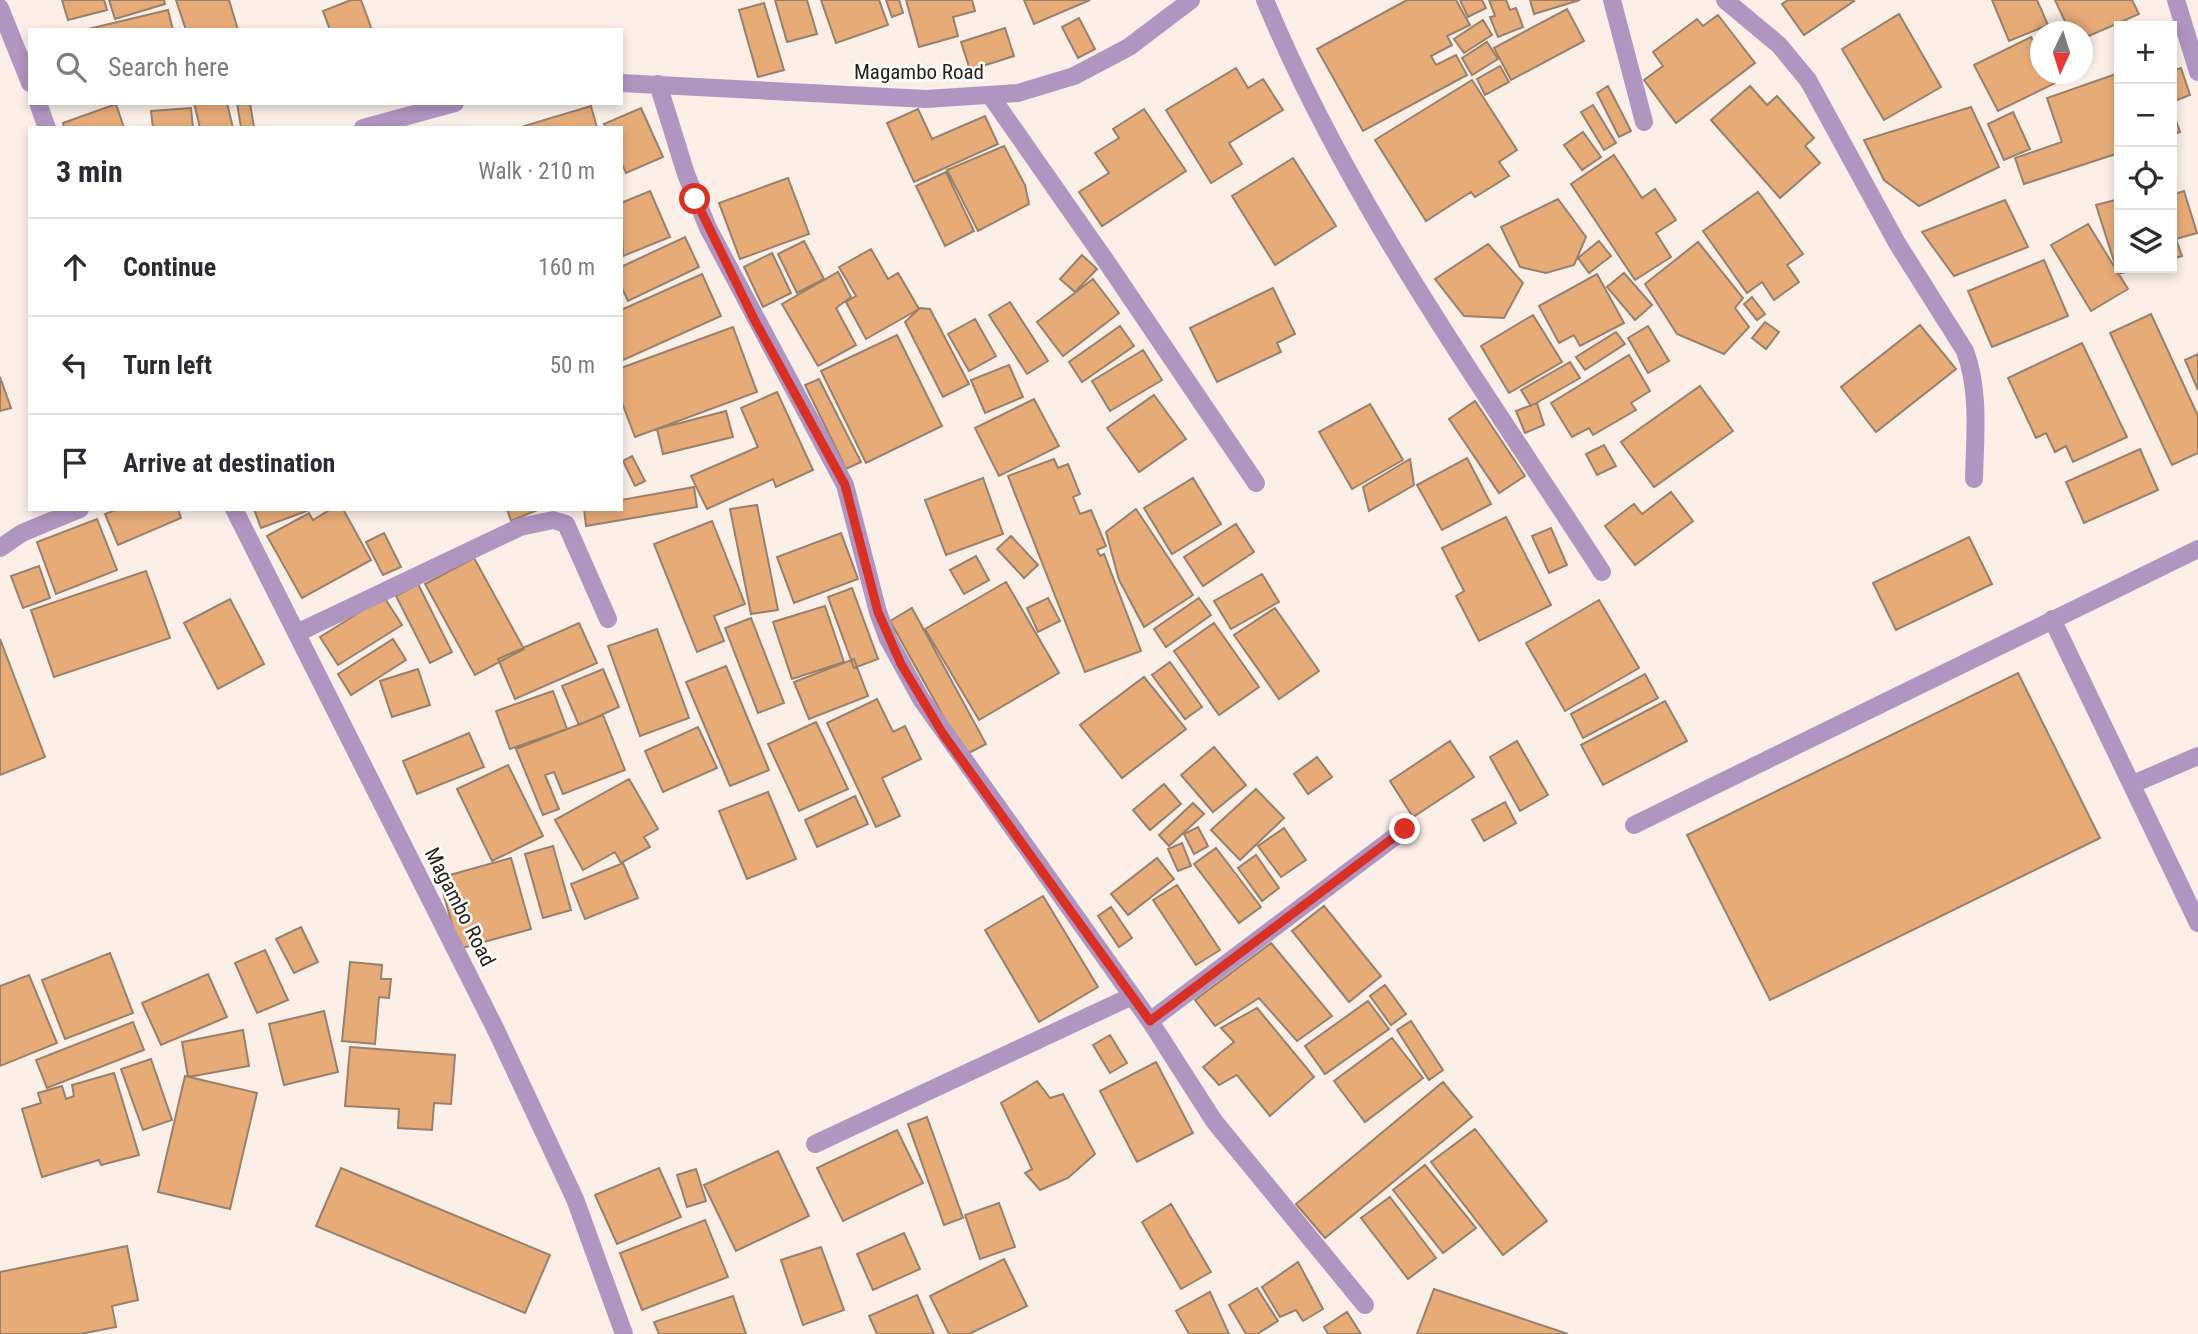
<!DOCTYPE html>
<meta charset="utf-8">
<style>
body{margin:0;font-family:"Roboto Condensed",sans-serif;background:#f7f7f7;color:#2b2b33}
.controls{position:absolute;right:21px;top:21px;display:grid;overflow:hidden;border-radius:0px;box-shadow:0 4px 10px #0003}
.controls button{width:63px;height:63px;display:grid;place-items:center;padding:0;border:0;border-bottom:2px solid #e1e1e2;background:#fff;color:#2b2b33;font:35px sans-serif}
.compass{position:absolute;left:2030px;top:21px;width:63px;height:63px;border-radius:50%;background:#fff;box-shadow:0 4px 10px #0003;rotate:184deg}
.stop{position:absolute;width:21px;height:21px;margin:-16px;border:5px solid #d93025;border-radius:50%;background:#fff}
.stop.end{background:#d93025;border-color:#fff;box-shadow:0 2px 7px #0008}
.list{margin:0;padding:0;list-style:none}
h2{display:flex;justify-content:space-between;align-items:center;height:91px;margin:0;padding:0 28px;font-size:30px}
h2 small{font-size:23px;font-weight:400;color:#7c7c81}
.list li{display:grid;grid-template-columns:46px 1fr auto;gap:21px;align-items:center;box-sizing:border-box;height:98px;padding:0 28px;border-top:2px solid #e1e1e2}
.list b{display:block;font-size:26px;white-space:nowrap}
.list em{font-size:23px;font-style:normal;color:#7c7c81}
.icon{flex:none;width:38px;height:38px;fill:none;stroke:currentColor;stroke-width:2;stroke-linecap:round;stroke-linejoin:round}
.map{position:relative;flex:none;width:2198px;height:1334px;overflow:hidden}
.search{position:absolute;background:#fff;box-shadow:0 4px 10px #0003;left:28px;top:28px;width:595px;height:77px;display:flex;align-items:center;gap:18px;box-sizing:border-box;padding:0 24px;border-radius:0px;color:#7c7c81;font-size:26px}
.panel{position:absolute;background:#fff;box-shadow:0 4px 10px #0003;left:28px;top:126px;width:595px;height:385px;border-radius:0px}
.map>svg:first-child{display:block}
</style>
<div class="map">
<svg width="2198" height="1334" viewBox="0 0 2198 1334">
<rect width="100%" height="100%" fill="#fbefe8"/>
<!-- building -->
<path fill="#e7ab78" stroke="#98806c" stroke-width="2" d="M62,0H104L107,10L68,20Z
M109,0H164L165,4L115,19Z
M176,0H229L238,30H186Z
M351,0H361L372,30H330L323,11Z
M775,0H807L817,34L787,42Z
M821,0H879L888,25L836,43Z
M886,0H899L903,13L892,17Z
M906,0H972L975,11L953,17L958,36L919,47Z
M1024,0H1090L1034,24Z
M1407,0H1456L1470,25L1447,36L1452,45L1431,56L1436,65L1456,55L1467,75L1363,131L1317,49Z
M1460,0H1482L1486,8L1468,17Z
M1489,0H1506L1510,10L1516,8L1523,27L1498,37L1490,17L1495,16Z
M1530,0H1580L1534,14Z
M1788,0H1853L1854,1L1804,35L1782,4Z
M1992,0H2037L2048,25L2009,41Z
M2055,0H2132L2139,14L2082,39V32H2070Z
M764,3L784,70L758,77L739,10Z
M1567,9L1584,41L1511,80L1494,48Z
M168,10L173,30H84Z
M1899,14L1941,87L1884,120L1842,49Z
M1718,15L1755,63L1676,123L1644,80L1663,66L1653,52L1697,19L1703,26Z
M1079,18L1095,49L1078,58L1062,27Z
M1483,20L1492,35L1464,53L1454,39Z
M1005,28L1014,56L970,70L961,42Z
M2031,37L2040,55V74H2050L2055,83L1998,111L1974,65Z
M1487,42L1498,59L1472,75L1462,58Z
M1500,66L1509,82L1485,95L1477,79Z
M1236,68L1248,88L1263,79L1283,110L1229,143L1242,164L1211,183L1166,110Z
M2181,68L2190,95L2172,102V71Z
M2119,73V153L2024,184L2015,158L2062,142L2047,98Z
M1472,80L1517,150L1499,162L1509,176L1475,197L1471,192L1426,221L1375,140Z
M1608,86L1631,131L1619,137L1597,93Z
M1750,86L1767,105L1777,96L1814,138L1805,146L1820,163L1780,198L1711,120Z
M194,103H227L233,128H200Z
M237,103H250L254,127L241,128Z
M116,104L124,128H64L63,123Z
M1593,105L1616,143L1604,150L1581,112Z
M591,106L597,128H525L524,126Z
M1971,107L1999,167L1919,206L1884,180L1864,140Z
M191,108L193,128H153L151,111Z
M641,108L663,157L626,173L621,162V128H606L604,124Z
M918,109L932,139L985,116L998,144L914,182L887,123Z
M1144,109L1186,171L1102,226L1079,192L1109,173L1095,153L1119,138L1113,129Z
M2172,109L2180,132L2172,135Z
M2013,112L2030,149L2004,160L1988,124Z
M1583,132L1601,157L1582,170L1564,145Z
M1004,146L1025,185L1029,204L978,231L947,170Z
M1614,155L1642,198L1655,189L1676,220L1656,233L1671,257L1635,280L1571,184Z
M1293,158L1336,226L1275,265L1232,196Z
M946,172L974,231L945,246L916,186Z
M788,178L809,234L740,259L719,203Z
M650,191L670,237L623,256L621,203Z
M2184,191L2197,233L2176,239L2182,256L2172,259V195Z
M1758,192L1803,254L1787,265L1799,282L1774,300L1762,282L1747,293L1703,231Z
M1558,199L1586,237L1574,265L1546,273L1520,267L1501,227Z
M2119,199V268H2142L2118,274L2096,205Z
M2005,200L2028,247L1954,276L1922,232Z
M2088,224L2128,289L2091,311L2051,245Z
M685,237L699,267L628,301L621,286V267Z
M804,241L824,279L797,293L778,254Z
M1599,241L1611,256L1589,273L1578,258Z
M1698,242L1743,298L1735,308L1749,327L1724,354L1677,334L1645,284Z
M1488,244L1523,283L1504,318L1464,316L1435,279Z
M871,249L888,279L898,273L919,309L866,339L846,302L856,296L839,267Z
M772,253L791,293L763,307L744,267Z
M1082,255L1097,269L1075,292L1060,279Z
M2044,260L2068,316L1992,347L1968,291Z
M838,272L851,297L836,308L856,345L818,366L782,304Z
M1624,273L1652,305L1635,320L1607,287Z
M702,274L721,316L621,361V310Z
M1597,274L1624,323L1580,346L1574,335L1559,343L1539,306Z
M1093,279L1119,313L1063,356L1037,322Z
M1273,288L1295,334L1277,343L1281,352L1217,382L1190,328Z
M1752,297L1765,314L1757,320L1744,304Z
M1010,302L1048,361L1027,374L989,315Z
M920,308L930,309L969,384L943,397L905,322Z
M2151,314L2198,416V453L2172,465L2110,333Z
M1533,315L1562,362L1509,393L1481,346Z
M975,319L996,356L969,371L948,334Z
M1765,322L1779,332L1766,349L1752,338Z
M1920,325L1956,369L1876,432L1841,387Z
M1120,326L1134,346L1082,382L1069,362Z
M1648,326L1669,361L1648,373L1628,338Z
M733,327L757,392L635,437L621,400V368Z
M1616,332L1625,344L1585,370L1576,357Z
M897,335L942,426L866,463L821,371Z
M2082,343L2127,437L2073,462L2066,446L2055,452L2046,433L2036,438L2008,378Z
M1143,350L1162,380L1110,411L1092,381Z
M2198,354V390L2185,360Z
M1629,355L1650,391L1631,403L1636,410L1593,435L1589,428L1572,437L1551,403Z
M1570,362L1580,378L1531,406L1521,390Z
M1009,365L1023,397L985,413L971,380Z
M0,377L11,408L0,411Z
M819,379L861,462L846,469L805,385Z
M1700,386L1733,431L1654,487L1621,442Z
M777,392L813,470L776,487L773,479L707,509L691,476L758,447L741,408Z
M1154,395L1186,439L1139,472L1107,428Z
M1034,399L1059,446L999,476L975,428Z
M1475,401L1525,476L1499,493L1449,419Z
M1537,403L1544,425L1525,433L1516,411Z
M1370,404L1403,460L1352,489L1319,432Z
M726,411L733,437L663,454L657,429Z
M1604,445L1616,466L1597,475L1586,454Z
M2140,449L2158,490L2084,523L2066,482Z
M632,456L645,481L635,486L623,461Z
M1467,458L1491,504L1442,530L1417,485Z
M1054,459L1058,468L1068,464L1080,494L1073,497L1080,514L1091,510L1106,546L1097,550L1100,556L1104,554L1141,651L1085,672L1008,476Z
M1410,459L1414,485L1369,511L1363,487Z
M983,478L1003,534L946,555L925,500Z
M1193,478L1221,524L1172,554L1144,508Z
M694,487L697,507L586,526L584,509H621V500Z
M1671,492L1693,521L1635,565L1605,526L1634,504L1642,514Z
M757,505L778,610L751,614L730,509Z
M118,509H178L181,518L118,545L105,514Z
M254,509H312L261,528Z
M331,509H343L371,560L302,598L267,536L309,513L313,520Z
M507,509H540L511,521Z
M1136,509L1193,595L1144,627L1119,580L1106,532Z
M1506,517L1551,605L1479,641L1456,596L1464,591L1442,548Z
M97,519L117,570L56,594L37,542Z
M712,521L745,604L714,616L724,641L697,652L654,544Z
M1236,524L1254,552L1203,586L1184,557Z
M1551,528L1567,565L1549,573L1532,536Z
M384,533L401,567L383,575L366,542Z
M841,533L858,579L794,603L777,557Z
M1011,536L1038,565L1024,578L997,549Z
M1969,537L1992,584L1896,630L1873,583Z
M976,556L989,580L964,594L950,570Z
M474,558L524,649L475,675L425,584Z
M39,566L50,598L23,608L11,576Z
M146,571L170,638L54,677L31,610Z
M1262,574L1279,602L1231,629L1214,601Z
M1006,582L1059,673L979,720L925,629Z
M418,584L452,652L430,663L396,596Z
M852,588L878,659L854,668L828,597Z
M384,597L402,625L338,665L320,637Z
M1048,598L1060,621L1038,632L1027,608Z
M1199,598L1211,615L1166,647L1154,629Z
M230,599L264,664L218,689L184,623Z
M1599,600L1639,668L1565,711L1526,643Z
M825,606L844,662L792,679L773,622Z
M912,608L986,744L965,755L890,621Z
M1275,608L1319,671L1279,699L1234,635Z
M751,618L784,703L758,713L725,628Z
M579,623L597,663L515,699L498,659Z
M1214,623L1259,687L1219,715L1174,651Z
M657,629L689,718L640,736L608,646Z
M0,639L45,757L0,775Z
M393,639L406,660L351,695L338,674Z
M854,659L868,696L809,719L794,682Z
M1170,662L1202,707L1185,719L1152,675Z
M726,666L769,770L730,786L686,682Z
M418,669L430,705L392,717L380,681Z
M603,669L619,707L579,725L562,686Z
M2018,673L2100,838L1770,1000L1687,835Z
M1645,674L1658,698L1583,738L1571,714Z
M1144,677L1186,729L1122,778L1080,725Z
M553,691L567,729L510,749L496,711Z
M877,699L893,732L905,726L921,759L882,778L900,816L876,827L827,723Z
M1665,701L1687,741L1603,785L1581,745Z
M603,715L625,770L563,794L554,772L545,775L559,809L543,815L516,749Z
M816,722L848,789L799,811L768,744Z
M698,727L717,768L663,792L645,751Z
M469,733L484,767L417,794L403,761Z
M1450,741L1474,777L1413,817L1390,781Z
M1517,741L1548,795L1520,811L1490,757Z
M1214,747L1246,785L1213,812L1181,775Z
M1317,757L1332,777L1308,794L1294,774Z
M508,765L543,836L492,861L457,789Z
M629,779L658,829L644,837L650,847L621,863L615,852L583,870L555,820Z
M1164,784L1181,804L1150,830L1133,810Z
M1256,789L1284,818L1240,860L1211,830Z
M768,792L796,859L747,879L719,811Z
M855,796L868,824L817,847L805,820Z
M1505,802L1516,823L1484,841L1472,820Z
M1193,803L1204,814L1169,846L1159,835Z
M1198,827L1208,846L1194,854L1184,834Z
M1284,828L1306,860L1281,877L1258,846Z
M1182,843L1191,866L1178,871L1168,849Z
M553,846L571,910L543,918L525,854Z
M1216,848L1261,907L1239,923L1194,864Z
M1256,855L1279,888L1262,901L1238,868Z
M511,858L531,929L459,949L439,878Z
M1157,858L1174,879L1128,915L1111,894Z
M623,863L638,898L585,919L571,884Z
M1177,885L1220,950L1196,965L1153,900Z
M1043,896L1098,987L1039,1022L985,930Z
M1324,906L1381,976L1349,1002L1292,931Z
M1111,907L1132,938L1119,947L1098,916Z
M301,927L318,962L294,973L276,939Z
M1271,943L1332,1016L1297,1041L1259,998L1215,1026L1195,1000Z
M265,950L288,1000L257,1013L235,963Z
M110,953L133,1013L65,1039L42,980Z
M350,962L382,965L381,979H391L389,998L379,997L375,1044L342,1041Z
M208,974L227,1017L161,1045L142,1003Z
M29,975L57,1043L0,1066V986Z
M1385,985L1406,1014L1391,1025L1370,996Z
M1368,1001L1389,1029L1325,1074L1305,1046Z
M1257,1008L1314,1077L1270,1116L1237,1075L1219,1085L1203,1067L1234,1042L1221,1028Z
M324,1011L338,1072L284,1085L269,1024Z
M1411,1021L1443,1070L1429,1080L1397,1030Z
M133,1022L144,1050L47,1088L36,1060Z
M243,1030L249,1066L188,1077L182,1042Z
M1110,1035L1127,1063L1110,1073L1093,1045Z
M1392,1038L1423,1078L1365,1122L1334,1081Z
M350,1047L455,1055L451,1104L434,1103L432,1130L398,1128L399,1109L345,1106Z
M151,1059L172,1120L143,1130L121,1069Z
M1156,1062L1193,1133L1137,1162L1100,1091Z
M114,1073L139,1155L101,1165L99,1160L42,1177L22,1109L41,1103L38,1093L62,1086L66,1099L74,1096L72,1085Z
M185,1076L257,1093L230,1209L158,1192Z
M1037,1081L1050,1098L1063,1094L1095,1154L1068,1178L1040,1190L1025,1173L1032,1169L1001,1103Z
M1443,1082L1472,1117L1325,1238L1296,1204Z
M927,1117L963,1218L944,1225L908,1124Z
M1475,1129L1547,1221L1503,1255L1431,1162Z
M897,1130L923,1183L843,1221L817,1168Z
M778,1151L809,1216L736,1251L704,1185Z
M1425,1165L1476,1228L1443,1253L1393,1190Z
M341,1168L550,1255L525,1313L316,1226Z
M659,1168L681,1217L617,1244L595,1195Z
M696,1169L706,1201L687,1207L677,1175Z
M1390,1197L1436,1258L1408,1279L1361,1218Z
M999,1203L1015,1247L980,1259L965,1215Z
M1171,1204L1211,1272L1181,1289L1142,1222Z
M705,1220L728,1277L642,1310L620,1253Z
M904,1233L920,1269L873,1290L857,1254Z
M127,1246L138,1300L112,1306L116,1327L80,1334H0V1272Z
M821,1247L844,1310L803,1325L781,1260Z
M1004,1259L1027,1306L969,1334H949L930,1296Z
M1298,1262L1323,1309L1303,1321L1296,1310L1280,1317L1262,1287Z
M1257,1288L1278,1321L1257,1334H1246L1229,1305Z
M1434,1289L1568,1334H1417Z
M1210,1292L1229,1334H1189L1176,1311Z
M917,1295L934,1334H877L869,1316Z
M733,1296L746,1334H659L654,1322Z
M1347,1312L1361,1334H1328L1324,1327Z"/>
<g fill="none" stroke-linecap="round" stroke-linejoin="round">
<!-- minor -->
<path stroke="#b195c1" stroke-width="18" d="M1265,0C1350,205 1482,386 1602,572
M1612,0L1644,122
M1725,0L1779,45L1808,80L1897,243L1965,351C1980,391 1975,436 1974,479
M2176,0L2198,72
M0,8L30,83
M621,83L926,99L1018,93L1074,76L1129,47L1191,0
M658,84L686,174L708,228L845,485L878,612L888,639L921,699L1150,1021L1214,1121L1365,1305
M990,95L1108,264L1256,483
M38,103L47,128
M363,128L455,103
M234,509L496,1030L575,1199L624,1334
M0,548L22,533L80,509
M2052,619L2198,923
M297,633L520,527L553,520L566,524L608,619
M2133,784L2198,756
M1634,825L2198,549
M1150,1021L1405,829
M815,1144L1130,997"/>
</g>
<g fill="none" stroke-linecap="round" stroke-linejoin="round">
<!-- route -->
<path stroke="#d93025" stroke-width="9" d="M695,199L754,319L845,485L878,612L901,664L943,734L1150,1021L1405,829"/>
</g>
<g text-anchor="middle" stroke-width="5" stroke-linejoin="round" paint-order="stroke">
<!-- street labels -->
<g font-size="21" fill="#2a2019" stroke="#fff">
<text x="919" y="79">Magambo Road</text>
<text transform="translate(460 907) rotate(63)" y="7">Magambo Road</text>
</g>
</g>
</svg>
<div class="controls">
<button>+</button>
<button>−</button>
<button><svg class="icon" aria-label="locate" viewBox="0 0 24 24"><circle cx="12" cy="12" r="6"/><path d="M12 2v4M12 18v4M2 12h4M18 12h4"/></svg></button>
<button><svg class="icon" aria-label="layers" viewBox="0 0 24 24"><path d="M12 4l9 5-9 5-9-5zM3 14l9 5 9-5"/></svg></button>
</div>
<svg class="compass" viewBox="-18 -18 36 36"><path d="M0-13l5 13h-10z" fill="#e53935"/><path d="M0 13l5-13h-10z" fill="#7c7c81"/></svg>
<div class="stop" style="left:695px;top:199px"></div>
<div class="stop end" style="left:1405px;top:829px"></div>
<div class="search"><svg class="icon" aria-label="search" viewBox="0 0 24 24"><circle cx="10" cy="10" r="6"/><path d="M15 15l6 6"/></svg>Search here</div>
<section class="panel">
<h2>3 min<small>Walk · 210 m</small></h2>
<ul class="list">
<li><svg class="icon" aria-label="ahead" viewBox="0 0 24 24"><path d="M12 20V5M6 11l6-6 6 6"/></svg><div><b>Continue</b></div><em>160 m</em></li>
<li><svg class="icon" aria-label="left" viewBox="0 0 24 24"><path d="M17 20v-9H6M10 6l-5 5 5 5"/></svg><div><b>Turn left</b></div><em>50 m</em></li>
<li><svg class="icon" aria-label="arrive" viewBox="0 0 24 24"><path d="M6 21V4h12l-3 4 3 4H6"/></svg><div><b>Arrive at destination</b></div></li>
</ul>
</section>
</div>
